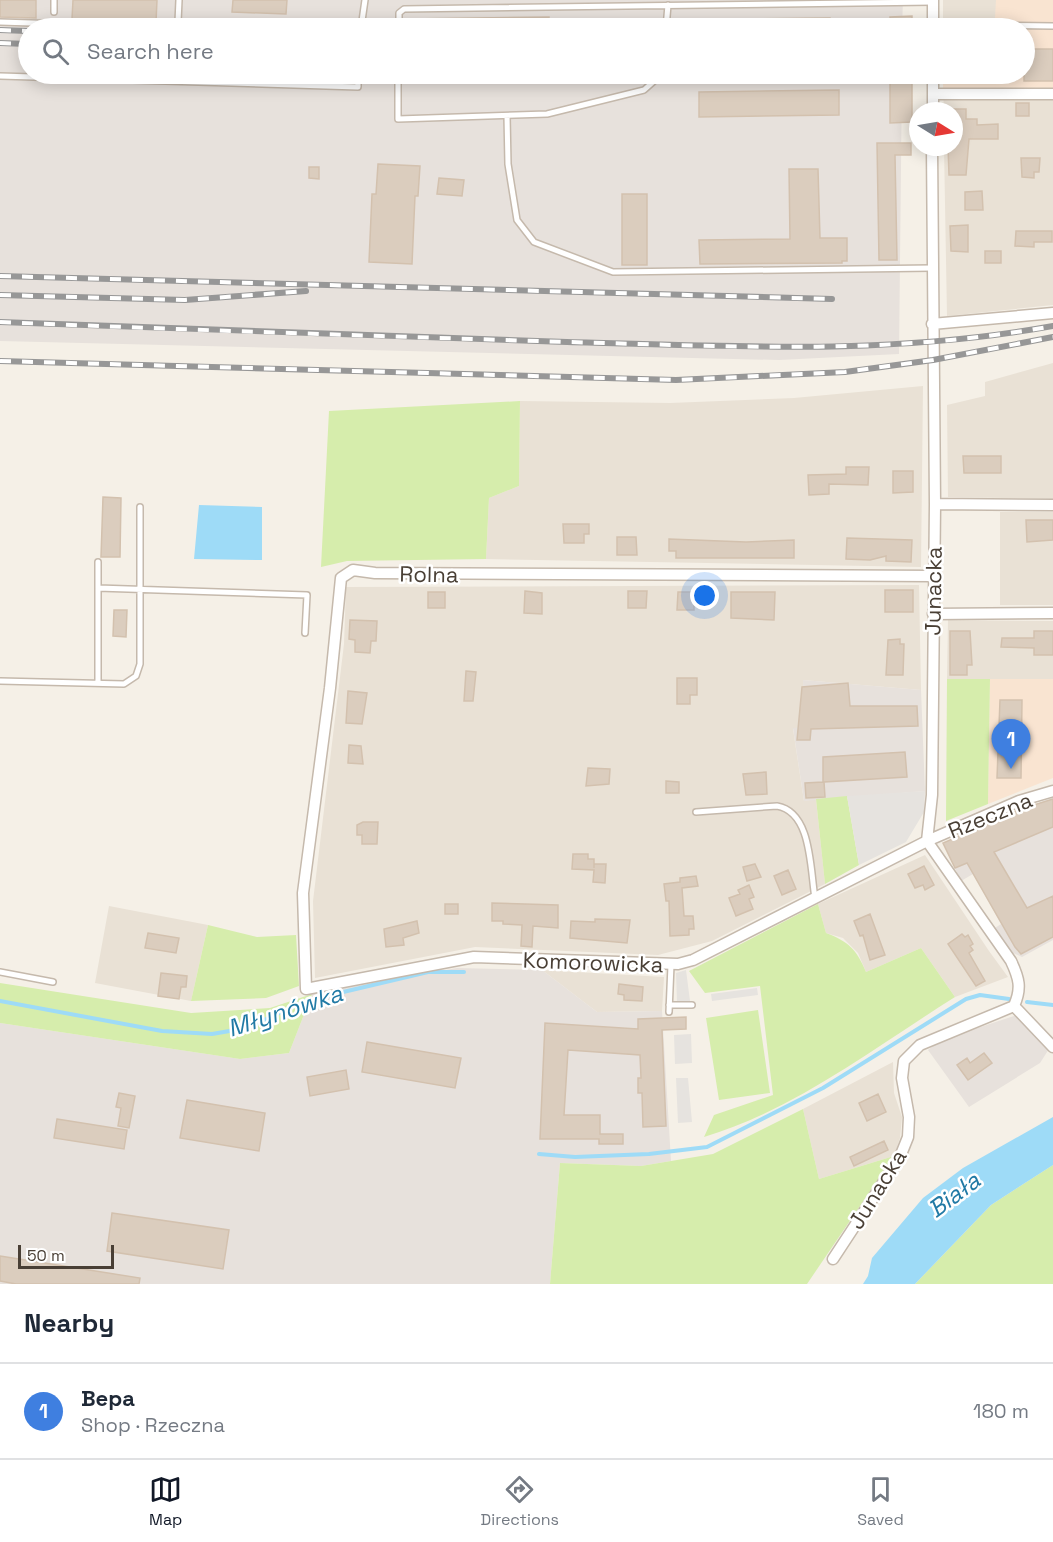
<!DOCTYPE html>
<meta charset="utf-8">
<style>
body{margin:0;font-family:"Space Grotesk",sans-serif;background:#f6f6f7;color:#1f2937}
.compass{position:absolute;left:909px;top:102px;width:54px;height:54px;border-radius:50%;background:#fff;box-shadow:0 3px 15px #0003;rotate:101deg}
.scale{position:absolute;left:18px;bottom:15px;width:96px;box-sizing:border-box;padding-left:6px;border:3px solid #493f35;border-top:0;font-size:16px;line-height:21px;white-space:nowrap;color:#493f35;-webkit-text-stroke:4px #fff;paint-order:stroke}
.you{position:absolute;left:705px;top:596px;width:21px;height:21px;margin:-15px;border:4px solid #fff;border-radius:50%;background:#1a73e8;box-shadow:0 0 0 9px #1a73e833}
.badge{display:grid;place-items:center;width:39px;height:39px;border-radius:50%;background:#111827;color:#fff;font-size:20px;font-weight:700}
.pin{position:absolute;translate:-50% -50px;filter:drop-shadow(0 2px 3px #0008)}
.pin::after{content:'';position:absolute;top:32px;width:21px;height:18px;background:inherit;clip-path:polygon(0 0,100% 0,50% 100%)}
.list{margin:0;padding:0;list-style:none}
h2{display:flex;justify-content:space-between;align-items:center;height:78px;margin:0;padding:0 24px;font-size:26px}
h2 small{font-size:20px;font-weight:400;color:#747a83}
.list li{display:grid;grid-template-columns:39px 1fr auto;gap:18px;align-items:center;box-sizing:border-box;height:96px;padding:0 24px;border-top:2px solid #e0e1e3}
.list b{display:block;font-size:22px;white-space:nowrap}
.list p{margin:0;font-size:20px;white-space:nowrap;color:#747a83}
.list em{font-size:20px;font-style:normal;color:#747a83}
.icon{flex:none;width:33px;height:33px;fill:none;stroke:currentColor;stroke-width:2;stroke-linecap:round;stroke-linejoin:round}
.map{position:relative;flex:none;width:1053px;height:1284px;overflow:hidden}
.search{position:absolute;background:#fff;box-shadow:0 3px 15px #0003;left:18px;right:18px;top:18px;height:66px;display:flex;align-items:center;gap:15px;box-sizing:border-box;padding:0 21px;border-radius:33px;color:#747a83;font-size:22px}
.sheet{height:174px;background:#fff}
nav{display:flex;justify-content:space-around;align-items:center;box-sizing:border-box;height:84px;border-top:2px solid #e0e1e3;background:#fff;font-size:16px;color:#747a83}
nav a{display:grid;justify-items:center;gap:3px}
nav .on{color:#111827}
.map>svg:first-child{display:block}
</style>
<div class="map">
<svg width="1053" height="1284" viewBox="0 0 1053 1284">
<rect width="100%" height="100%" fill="#f5f0e7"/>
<!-- residential -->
<path fill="#e9e1d5" d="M943,0H996V18H943Z
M943,89L1053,90V305L947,316L944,147H954V111H944Z
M1053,363V499L948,497L947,405L985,396V382Z
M923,386L921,567L486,559L489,498L519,486L520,401L670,403L794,398Z
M1000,512H1053V605H1000Z
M919,585L921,690L803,680L804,727L793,729L804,801L816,799L825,884L712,941L658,955L475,947L315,978L313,901L344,644L346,587Z
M948,620L1053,621V679H947Z
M925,855L989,951L1008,977L955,997L921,948L866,972L858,953L843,938L826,933L818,904Z
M109,906L208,925L191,1001L95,983Z
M542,970L664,977L662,1011L597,1012Z
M893,1062L894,1093L902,1117L900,1138L894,1156L819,1179L803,1109Z"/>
<!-- commercial -->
<path fill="#f9e4d1" d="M996,0H1053V90L943,89V74H1024V28H943V18H995Z
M990,679H1053V778L988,804Z"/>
<!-- industrial -->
<path fill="#e7e1dc" d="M0,0H903L902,28H28V74H902L899,354L779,360L0,341Z
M803,680L921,690L925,791L804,801L793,728L804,727Z
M1053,797V940L1022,957L1013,953L995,928L1001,924L973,874L961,881L943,843Z
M457,968L542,970L597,1012L662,1011L671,1161L641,1166L560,1163L550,1284H0V1023L240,1059L289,1053L312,994Z
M1017,1015L1049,1049L1040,1063L969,1107L928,1050L941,1040Z"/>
<!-- green -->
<path fill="#d6edac" d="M520,401L519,486L489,498L486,559L347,561L321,567L329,411Z
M947,679H990L988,804L946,821Z
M847,796L859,865L825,884L816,799Z
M818,904L826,933C848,941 857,950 866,972L921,948L955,997C877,1046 793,1111 704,1137L714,1115L773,1095L760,986L705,993L689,971Z
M208,925L257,937L296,935L299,986L266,998L191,1001Z
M0,983L191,1013L270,1008L312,994L289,1053L240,1059L0,1023Z
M758,1010L770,1093L719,1100L706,1018Z
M803,1109L819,1179L894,1156L807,1284H550L560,1163L641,1166L713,1154Z
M1053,1165V1284H915L991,1205Z"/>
<!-- parking -->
<path fill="#e6e3df" d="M925,791L924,812L906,842L859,865L847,796Z
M686,970L690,1001L677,1002L676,973Z
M757,988L758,995L712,1001L711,994Z
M691,1034L692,1063L675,1064L674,1035Z
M676,1078H688L692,1122L678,1123Z"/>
<!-- water -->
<path fill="#9edbf7" d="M199,505L262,507V560L194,559Z
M1053,1117V1165L991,1205L915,1284H863L868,1276L872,1258L923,1198L963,1168Z"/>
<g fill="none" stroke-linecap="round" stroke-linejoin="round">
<!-- stream -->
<path stroke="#9edbf7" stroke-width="4" d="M0,1001L162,1031L212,1034L247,1028L305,1001L428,972H464
M1027,1002L1053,1005
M539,1154L575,1157L649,1154L707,1147L823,1088L966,999L980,995L1009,999"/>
</g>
<!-- building -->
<path fill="#dbcdbe" stroke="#d3c1ae" stroke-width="1.5" d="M0,0H36V18L0,17Z
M73,0H157L156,22L72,19Z
M233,0H287L286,14L232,12Z
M912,16V28H890V17Z
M549,17V28H408V19Z
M830,18V28H742V19Z
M1024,49H1053V81H1024Z
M890,74H912V122L890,123Z
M839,90V115L699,117V92Z
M1016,103H1029V116H1016Z
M954,109H966V119H977V125L998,124V139H969L966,175H949L948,147H954Z
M877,143H911V155H895L897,260H879Z
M1021,158H1040L1039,172H1034V178L1022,177Z
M378,164L420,166L418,196H415L412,264L369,262L372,194H376Z
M309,167H319V179L309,178Z
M789,169H818L820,238H847V261H842V263L700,264L699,240L790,239Z
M439,178L464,180L462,196L437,194Z
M982,191L983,210H965V192Z
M622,194H647V265H622Z
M968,225V252L951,251L950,226Z
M1016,231H1052V242H1034V247L1015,246Z
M985,251H1001V263H985Z
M963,456H1001V473H964Z
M846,467H869L868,485L829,484V494L809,495L808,475L846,474Z
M893,471H913V492L893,493Z
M103,497L121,498L120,557H101Z
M1026,520H1053V540L1027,542Z
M563,524H589V534H584V543H564Z
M617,537H636L637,555H617Z
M847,538L912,540L911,562L886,561V556L870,560L846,559Z
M669,539L746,542L794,540V558H676V551H669Z
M885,590H913V612H885Z
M525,591L542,593V614L524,613Z
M628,591H647L646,608H628Z
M428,592H445V608H428Z
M678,592H694V610H677Z
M731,592H775L774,620L731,618Z
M114,610H127L126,637L113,636Z
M350,620L377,621L376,641H371L370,653L355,652V640L349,639Z
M950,631H970L972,665H967V675H950Z
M1034,631H1053V655H1034V648L1001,647L1002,638H1034Z
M900,639V644H904L903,675H886L888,640Z
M466,671L476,672L473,701H464Z
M677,678H697V695H690V704H677Z
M848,683L850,706H917L918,726L811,729L810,740H797L802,687Z
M348,691L367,693L362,724L346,723Z
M1000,700H1022L1021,778H997Z
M349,745L361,746L363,764L348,763Z
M905,752L907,777L824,782L825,797L806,798L805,783L823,782V757Z
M588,768L610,769L609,784L586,786Z
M766,772L767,794L746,795L743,774Z
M666,781L679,782V793H666Z
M1053,799V827L994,852L1027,908L1053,896V937L1021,954L1015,947L967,863L955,868L943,843L1018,810Z
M363,822H378L377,844H362V835H357V825Z
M573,854H588V859H594V868V864H606L605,883L593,882L594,870L572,869Z
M755,864L761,877L747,881L743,867Z
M924,866L934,885L925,890L923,885L915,888L908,874Z
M788,870L796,889L782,895L774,876Z
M696,876L698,886L682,888L684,916H693L694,929H689V935L670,936L669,901H666L664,884L680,882V878Z
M749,885L754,897L749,899L753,909L736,916L729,898L740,894L738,890Z
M492,903L558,905V928L533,926L532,947L521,946L522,925L503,924V921H492Z
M445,904H458V914H445Z
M870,914L885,955L870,960L863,935L860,936L854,921Z
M595,919L630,920L627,943L570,938L571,921L595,922Z
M417,921L419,933L403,938L404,945L386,947L384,929Z
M148,933L179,938L176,953L145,948Z
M962,934L965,937L968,935L973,944L970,946L973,950L969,953L985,981L976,986L948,944Z
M161,973L187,976L186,987H181L179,999L158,996Z
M619,984L643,987L642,1001L624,1000V995L618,994Z
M686,1017V1029L662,1030L666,1126L643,1127L642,1093H638V1078H641L640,1055L568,1050L564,1115H600V1134H623V1144H599V1139H540L545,1023L638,1029V1019Z
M367,1042L461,1058L455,1088L362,1072Z
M984,1053L992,1063L968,1080L957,1065L967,1058L970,1063Z
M346,1070L349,1089L310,1096L307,1077Z
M119,1093L135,1096L129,1128L118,1126L121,1108L116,1107Z
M878,1094L886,1112L867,1121L859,1103Z
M187,1100L265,1113L259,1151L180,1138Z
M57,1119L127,1130L124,1149L54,1138Z
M884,1141L888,1150L854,1166L850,1157Z
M112,1213L229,1230L223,1269L107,1251Z
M0,1256L140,1278L139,1284H16L0,1281Z"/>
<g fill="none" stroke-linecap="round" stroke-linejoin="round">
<!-- lane casing -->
<g stroke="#c5b9ac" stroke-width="8">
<path id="lane" d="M179,0L178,22L361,28
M54,12V0
M0,22L155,27
M933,24L1053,26
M361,28L365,0
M399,28V13L404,9L933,2
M666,28L668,5
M398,74V119L547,114L644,90L662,74
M0,76L358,87V74
M507,116L508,164L517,220L534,242L613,272L932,268
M98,562V683
M98,588L307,595L305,633
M0,681L124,684L136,676L140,664V507
M696,812L777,806C812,812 810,869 815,898
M0,972L53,982
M669,1005H692
M669,1012L671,965"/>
</g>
<!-- street casing -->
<g stroke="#c5b9ac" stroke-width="13">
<path id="street" d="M933,28V0
M933,94H1053
M933,111V74
M932,147L935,504L932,795L927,841L1011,961C1019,978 1022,988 1014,1006L1053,1047
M932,324L1053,313
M935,504L1053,505
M933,576L375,573L353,570L341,578L330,688L303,893L306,989L474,957L678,964L693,960L927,841L1019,801L1053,791
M933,614L1053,613
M833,1259L900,1157L908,1137L909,1117L902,1078L904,1061L920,1045L1014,1006"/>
</g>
<!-- lane -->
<use href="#lane" stroke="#fff" stroke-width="5"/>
<!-- street -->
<use href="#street" stroke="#fff" stroke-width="10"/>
<!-- rail casing -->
<g stroke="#979797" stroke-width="6">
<path id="rail" d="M0,30L28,31
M0,43L28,44
M0,276L832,299
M0,295L185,300L306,291
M0,322C189,330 378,336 567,342C733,346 888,356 1053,326
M0,361L676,380L845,372L933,360L1053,337"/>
</g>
<!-- rail -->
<use href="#rail" stroke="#fff" stroke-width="4" stroke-dasharray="11" stroke-linecap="butt"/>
</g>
<g text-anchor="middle" stroke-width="5" stroke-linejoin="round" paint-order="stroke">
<!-- street labels -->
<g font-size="22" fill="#493f35" stroke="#fff">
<text transform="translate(429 574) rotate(1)" y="8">Rolna</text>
<text transform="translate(933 591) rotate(-89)" y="8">Junacka</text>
<text transform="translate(990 815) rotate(-22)" y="8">Rzeczna</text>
<text transform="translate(593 962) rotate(2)" y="8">Komorowicka</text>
<text transform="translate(877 1189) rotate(-58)" y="8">Junacka</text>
</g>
<!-- water labels -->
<g font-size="24" font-style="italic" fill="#217aa5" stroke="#fff">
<text transform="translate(285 1011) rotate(-18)" y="8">Młynówka</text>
<text transform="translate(954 1195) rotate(-37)" y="8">Biała</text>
</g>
</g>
</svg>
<svg class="compass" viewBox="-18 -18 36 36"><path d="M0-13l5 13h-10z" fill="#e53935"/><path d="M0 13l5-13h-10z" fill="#747a83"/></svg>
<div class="scale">50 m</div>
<div class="you"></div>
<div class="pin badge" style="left:1011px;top:769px;background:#3f7fe0">1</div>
<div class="search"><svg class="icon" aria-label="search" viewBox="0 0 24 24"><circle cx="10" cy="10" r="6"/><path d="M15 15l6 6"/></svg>Search here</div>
</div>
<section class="sheet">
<h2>Nearby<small></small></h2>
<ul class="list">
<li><span class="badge" style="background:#3f7fe0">1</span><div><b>Bepa</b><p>Shop · Rzeczna</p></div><em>180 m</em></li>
</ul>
</section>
<nav>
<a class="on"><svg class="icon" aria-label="map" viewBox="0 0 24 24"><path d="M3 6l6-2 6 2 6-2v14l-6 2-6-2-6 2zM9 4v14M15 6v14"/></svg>Map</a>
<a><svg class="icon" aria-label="directions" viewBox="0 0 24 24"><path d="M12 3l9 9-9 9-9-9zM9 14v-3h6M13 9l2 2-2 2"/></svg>Directions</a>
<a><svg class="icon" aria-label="saved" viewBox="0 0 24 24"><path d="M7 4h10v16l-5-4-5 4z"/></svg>Saved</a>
</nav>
